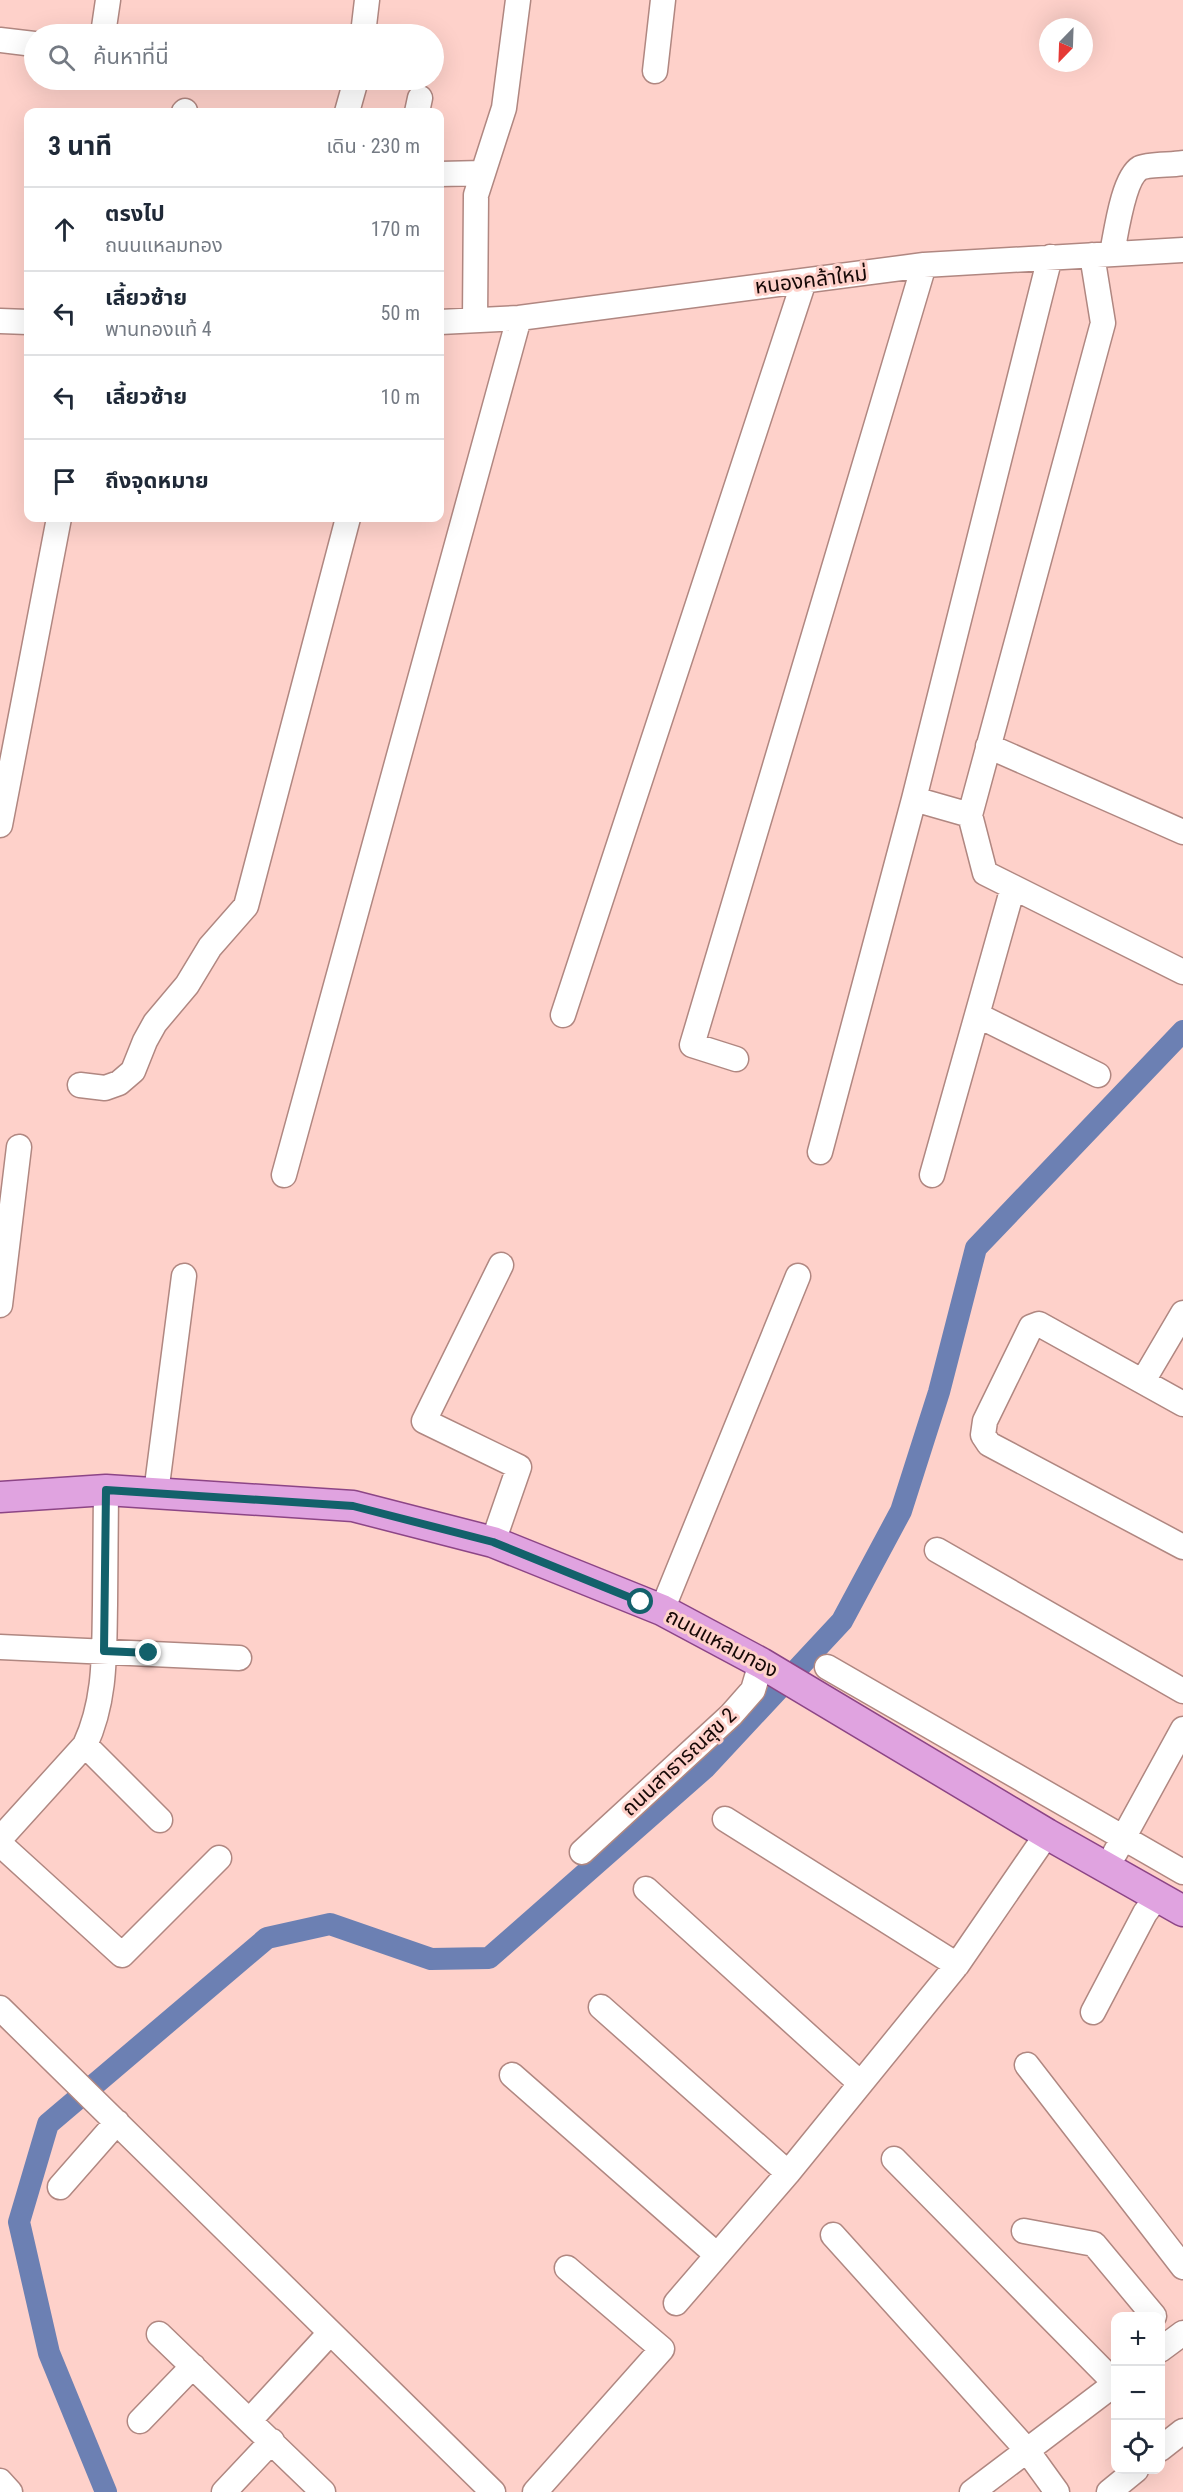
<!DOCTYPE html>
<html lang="th">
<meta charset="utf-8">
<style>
body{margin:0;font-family:"Roboto Condensed","Noto Sans Thai",sans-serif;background:#f6f6f7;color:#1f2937}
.controls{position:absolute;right:18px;bottom:18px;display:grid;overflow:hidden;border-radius:12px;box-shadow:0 6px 24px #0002}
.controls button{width:54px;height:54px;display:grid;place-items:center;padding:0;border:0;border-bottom:2px solid #e0e1e3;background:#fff;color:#1f2937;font:30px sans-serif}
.compass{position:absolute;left:1039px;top:18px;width:54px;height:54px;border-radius:50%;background:#fff;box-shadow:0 6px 24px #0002;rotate:203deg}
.stop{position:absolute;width:18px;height:18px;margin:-14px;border:4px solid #13616b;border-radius:50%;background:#fff}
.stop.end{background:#13616b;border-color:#fff;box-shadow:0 2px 6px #0008}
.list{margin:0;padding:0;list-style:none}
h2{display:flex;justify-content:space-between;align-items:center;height:78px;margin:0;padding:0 24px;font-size:26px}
h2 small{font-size:20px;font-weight:400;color:#747a83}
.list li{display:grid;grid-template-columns:39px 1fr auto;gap:18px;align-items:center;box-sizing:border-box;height:84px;padding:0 24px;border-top:2px solid #e0e1e3}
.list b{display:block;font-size:22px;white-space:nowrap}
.list p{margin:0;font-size:20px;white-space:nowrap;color:#747a83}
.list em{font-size:20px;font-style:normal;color:#747a83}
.icon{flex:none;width:33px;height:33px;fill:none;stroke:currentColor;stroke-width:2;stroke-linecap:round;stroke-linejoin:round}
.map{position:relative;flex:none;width:1183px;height:2492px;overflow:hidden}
.search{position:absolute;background:#fff;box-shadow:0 6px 24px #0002;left:24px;top:24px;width:420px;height:66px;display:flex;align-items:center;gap:15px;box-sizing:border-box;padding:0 21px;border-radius:33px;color:#747a83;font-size:22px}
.panel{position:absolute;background:#fff;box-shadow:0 6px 24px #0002;left:24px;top:108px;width:420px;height:414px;border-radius:12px}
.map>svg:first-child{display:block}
</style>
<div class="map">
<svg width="1183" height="2492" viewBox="0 0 1183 2492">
<rect width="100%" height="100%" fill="#fed1ca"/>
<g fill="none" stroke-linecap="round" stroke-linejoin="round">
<!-- canal -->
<path stroke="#6c80b3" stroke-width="22" d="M106,2492L49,2353L19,2222L48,2124L267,1938L330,1924L431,1959L489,1958L705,1768L842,1621L901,1511L939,1392L976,1248L1183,1031"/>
<!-- minor casing -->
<g stroke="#b08781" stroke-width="27">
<path id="minor" d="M103,34L108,0
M363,34L367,0
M0,40L34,44
M655,71L663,0
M184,112L185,111
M347,112L356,80
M417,112L420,98
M440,174L483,173
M1112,253C1116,234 1123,178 1140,168C1148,164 1173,165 1183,163
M1092,255L1103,323L970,815L985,873L1183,972
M475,320L476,195L504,108L518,0
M0,321L28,322
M440,322L519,318L924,265L1183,250
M988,746L1183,832
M914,799L970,815
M0,825L59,518
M563,1015L804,281
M977,1015L1098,1075
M736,1059L692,1045L924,265
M80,1085L105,1088L119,1083L133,1071L145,1041L155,1023L187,985L210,947L246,906L348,518
M820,1152L914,799L1050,257
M284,1175L519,318
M932,1175L1013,887
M0,1305L19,1147
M1143,1381L1183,1313
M1183,1404L1039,1324L1031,1327L985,1421L983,1435L989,1444L1183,1547
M156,1493L184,1276
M493,1542L519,1467L424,1421L501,1265
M937,1550L1183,1691
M662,1610L798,1276
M0,1647L239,1658
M827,1667L1183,1872
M85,1745L160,1820
M725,1819L957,1965
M0,1839L85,1745C106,1700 104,1654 105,1605C105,1567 106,1528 106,1490
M0,1844L122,1955L219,1858
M582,1852L731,1715L753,1690L761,1663
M1115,1853L1183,1729
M646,1889L860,2083
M601,2007L788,2173
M0,2008L493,2492
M1093,2012L1145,1913L1157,1897
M1027,2065L1183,2267
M512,2075L717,2255
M894,2159L1115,2383
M60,2187L117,2122
M1024,2231L1094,2244L1154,2316
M833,2235L1026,2449L1057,2492
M676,2303L788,2173L957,1965L1047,1834
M159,2334L323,2492
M1160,2350L1183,2333
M250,2420L330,2333
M140,2421L193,2366
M1160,2449L1183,2431
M0,2481L10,2492
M224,2492L272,2441
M535,2492L662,2349L567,2268
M972,2492L1116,2383
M1109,2492L1136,2470"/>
</g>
<!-- major casing -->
<g stroke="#8c4586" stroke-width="33">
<path id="major" d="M0,1497L106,1490L353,1506L493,1542L662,1610L761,1663L1047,1834L1183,1911"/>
</g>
<!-- minor -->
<use href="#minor" stroke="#fff" stroke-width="24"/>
<!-- major -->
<use href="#major" stroke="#e0a3e0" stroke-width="30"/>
</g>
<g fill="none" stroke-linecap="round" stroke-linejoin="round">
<!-- route -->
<path stroke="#13616b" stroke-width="8" d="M149,1653L104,1651L106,1490L353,1506L493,1542L641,1602"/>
</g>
<g text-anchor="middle" stroke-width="6" stroke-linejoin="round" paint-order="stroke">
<!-- street labels -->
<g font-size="21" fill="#160806" stroke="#fed1ca">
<text transform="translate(811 280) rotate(-7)" y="7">หนองคล้าใหม่</text>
<text transform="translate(722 1643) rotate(28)" y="7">ถนนแหลมทอง</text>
<text transform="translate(679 1762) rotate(-43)" y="7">ถนนสาธารณสุข 2</text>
</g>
</g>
</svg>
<div class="controls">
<button>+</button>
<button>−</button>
<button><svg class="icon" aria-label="locate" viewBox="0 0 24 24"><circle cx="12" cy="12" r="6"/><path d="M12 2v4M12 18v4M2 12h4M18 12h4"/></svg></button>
</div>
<svg class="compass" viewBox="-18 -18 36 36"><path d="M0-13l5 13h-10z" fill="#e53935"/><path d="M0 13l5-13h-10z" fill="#747a83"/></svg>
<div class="stop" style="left:641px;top:1602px"></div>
<div class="stop end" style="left:149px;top:1653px"></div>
<div class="search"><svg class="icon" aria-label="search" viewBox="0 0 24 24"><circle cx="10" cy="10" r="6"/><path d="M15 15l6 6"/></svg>ค้นหาที่นี่</div>
<section class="panel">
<h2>3 นาที<small>เดิน · 230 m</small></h2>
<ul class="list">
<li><svg class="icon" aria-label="ahead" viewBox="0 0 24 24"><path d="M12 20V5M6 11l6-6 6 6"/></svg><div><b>ตรงไป</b><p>ถนนแหลมทอง</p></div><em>170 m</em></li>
<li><svg class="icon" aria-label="left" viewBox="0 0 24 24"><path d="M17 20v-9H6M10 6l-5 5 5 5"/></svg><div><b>เลี้ยวซ้าย</b><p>พานทองแท้ 4</p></div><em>50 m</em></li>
<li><svg class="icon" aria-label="left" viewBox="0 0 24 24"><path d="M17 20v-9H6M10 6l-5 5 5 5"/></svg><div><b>เลี้ยวซ้าย</b></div><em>10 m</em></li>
<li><svg class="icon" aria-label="arrive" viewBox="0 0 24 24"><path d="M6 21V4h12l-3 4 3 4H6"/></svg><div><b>ถึงจุดหมาย</b></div></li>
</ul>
</section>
</div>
